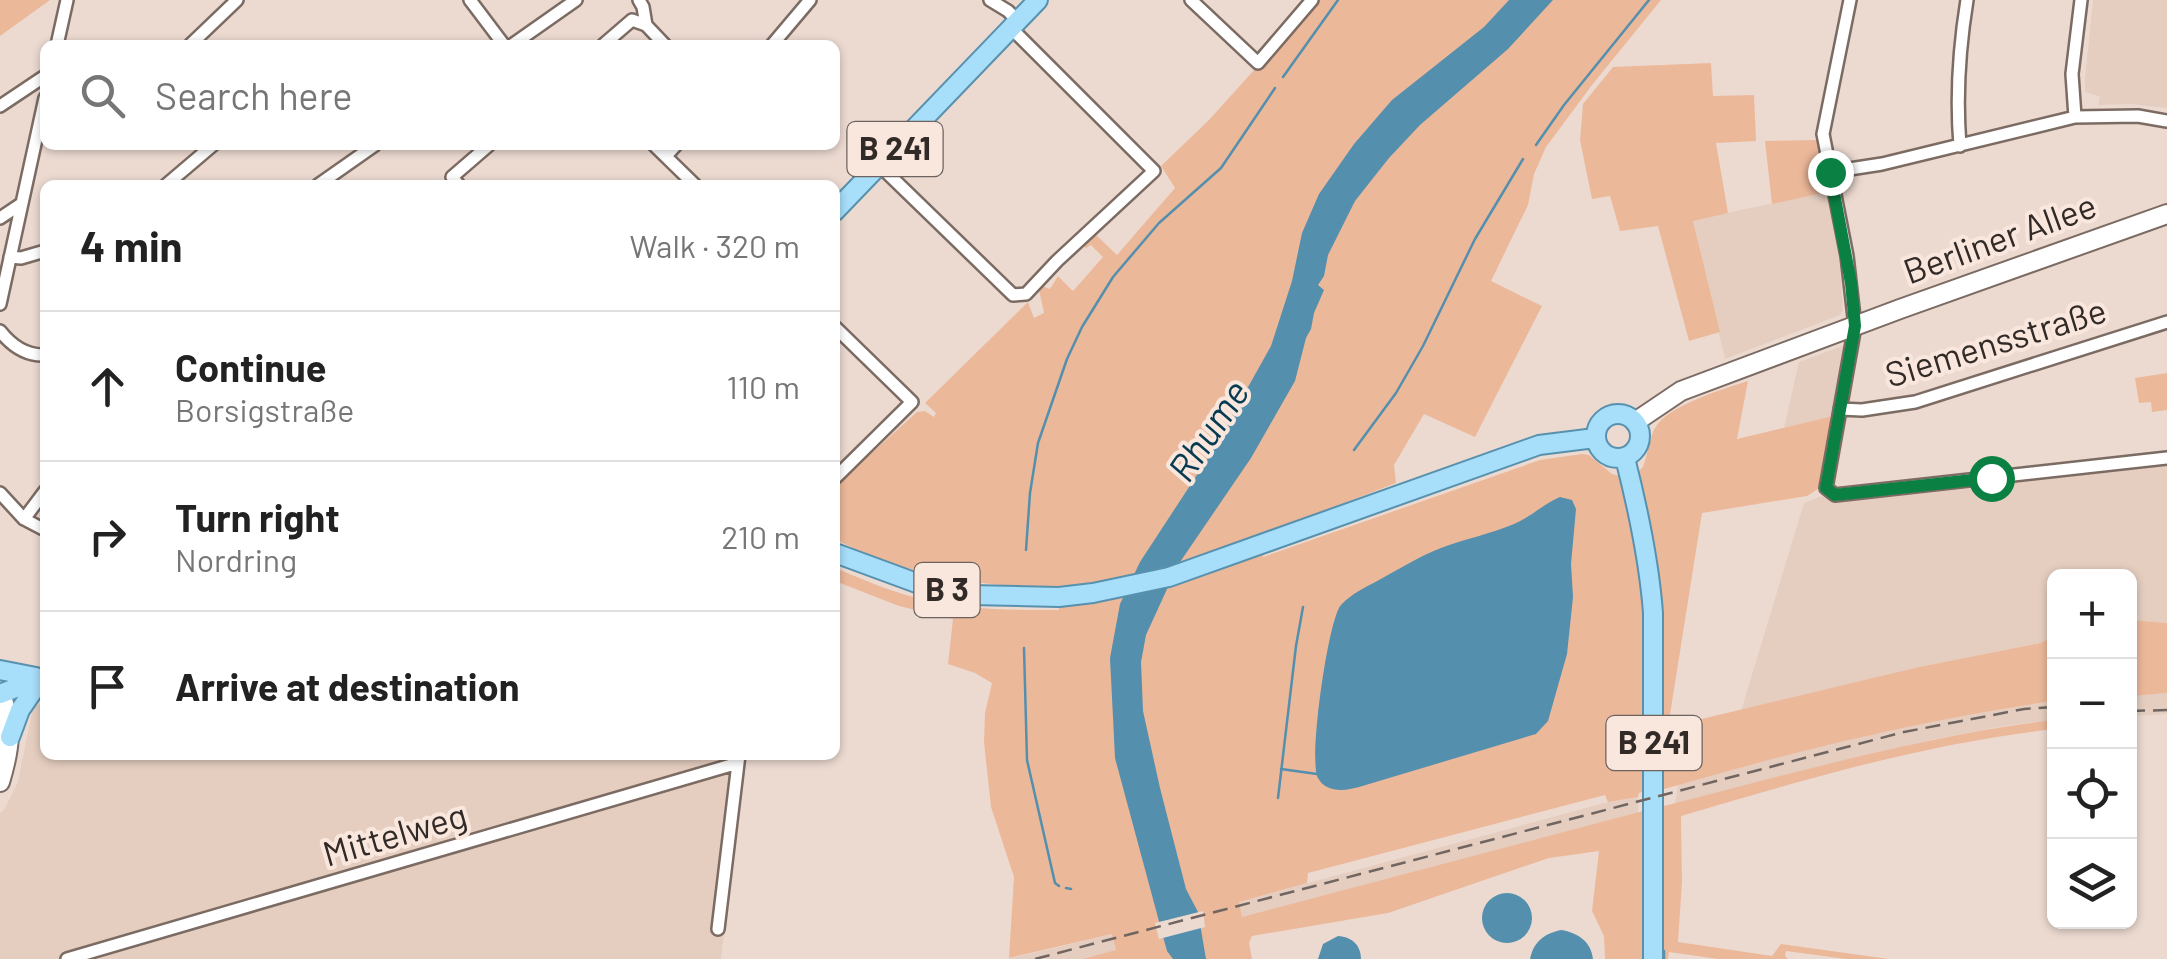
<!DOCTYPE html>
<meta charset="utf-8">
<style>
body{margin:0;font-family:Barlow,sans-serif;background:#f6f6f6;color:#222}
.controls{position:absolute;right:30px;bottom:30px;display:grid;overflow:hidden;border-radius:15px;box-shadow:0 2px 8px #0004}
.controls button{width:90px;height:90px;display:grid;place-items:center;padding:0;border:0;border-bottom:2px solid #e0e0e0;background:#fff;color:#222;font:50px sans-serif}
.stop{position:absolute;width:30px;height:30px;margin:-22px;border:8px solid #0b8043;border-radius:50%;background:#fff}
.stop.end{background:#0b8043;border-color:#fff;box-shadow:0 2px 10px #0008}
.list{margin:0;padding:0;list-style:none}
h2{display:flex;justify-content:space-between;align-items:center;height:130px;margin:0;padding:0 40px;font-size:42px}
h2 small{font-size:32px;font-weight:400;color:#767676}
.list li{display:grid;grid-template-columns:65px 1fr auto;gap:30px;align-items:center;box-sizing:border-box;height:150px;padding:0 40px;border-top:2px solid #e0e0e0}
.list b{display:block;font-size:38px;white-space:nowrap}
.list p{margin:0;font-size:32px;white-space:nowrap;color:#767676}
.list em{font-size:32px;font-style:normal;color:#767676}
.icon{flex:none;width:55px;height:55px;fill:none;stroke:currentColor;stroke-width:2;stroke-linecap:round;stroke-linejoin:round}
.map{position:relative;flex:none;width:2167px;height:959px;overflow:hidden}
.search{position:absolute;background:#fff;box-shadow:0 2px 8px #0004;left:40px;top:40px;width:800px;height:110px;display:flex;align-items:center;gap:25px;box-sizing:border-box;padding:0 35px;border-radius:15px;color:#767676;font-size:38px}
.panel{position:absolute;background:#fff;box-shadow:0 2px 8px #0004;left:40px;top:180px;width:800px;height:580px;border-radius:15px}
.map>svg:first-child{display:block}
</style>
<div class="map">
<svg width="2167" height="959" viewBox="0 0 2167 959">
<rect width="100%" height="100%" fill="#ecdad1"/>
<!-- built -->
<path fill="#e5cec0" d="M2093,0H2167V108L2131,104L2098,105L2100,97L2085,92V78Z
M1827,192L1838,242L1843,310L1840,315L1725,359L1693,220Z
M1845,345L1833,416L1784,428L1799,362Z
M2167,458V623L2130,620V576H2054V636L2040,643L1919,667L1741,711L1804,503L1819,497Z
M2167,693V714L2130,716V695Z
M2054,701V720L2010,725L1935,739L1675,803L1678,785L1766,759L1931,720Z
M45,702V755H747L721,959H0V813L4,810L18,782L33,707Z
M1638,797V813L1242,917L1238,902L1608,802Z
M1113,934L1117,950L1082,959H1007Z"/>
<!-- green -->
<path fill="#ecb89a" d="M0,0H50L0,36Z
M1317,0H1661L1592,85L1546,147L1534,174L1528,205L1491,281L1542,306L1475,437L1424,414L1394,465L1396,483L1267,533L1263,557L1540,460L1582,454L1589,455L1612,474L1620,476L1627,494L1646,596L1645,791L1639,793L1638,797L1608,802L1605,795L1308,873L1307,883L1239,902L1242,917L1647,810V959H1605L1604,936L1592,911L1599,851L1549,858L1388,913L1252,936L1249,943L1252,959H1082L1116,950L1112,934L1009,958L1014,877L991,807L984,742L985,713L992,683L975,673L948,664L953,619L899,606L835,581V568C864,580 894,593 925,600C969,610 1015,610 1059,610V587C980,587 905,576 835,539V486L917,412L925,411L934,417L936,413L925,403L1028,302L1034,318L1044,313L1039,290L1042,286L1050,289L1058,276L1073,291L1103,257L1091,245L1086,248L1082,245L1094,233L1117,255L1175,188L1161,166L1209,120L1255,69L1268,62L1286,36Z
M1711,63L1713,96L1754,95L1756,141L1716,143L1728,213L1693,221L1720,332L1689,341L1658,226L1620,231L1610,196L1592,199L1580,140L1583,104L1613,67Z
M1817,140L1827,192L1772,204L1765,141Z
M2167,373V410L2152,412L2151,402L2139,403L2135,378Z
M1748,381L1737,439L1833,416L1821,487L1807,496L1702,513L1668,727L1919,667L2040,643L2054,636V701C1920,720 1791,752 1661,790L1662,728L1659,587L1639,471L1643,467C1648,454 1649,439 1655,428C1668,405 1724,389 1748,381Z
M2130,620L2167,623V693L2130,696Z
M2054,720V729C1927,743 1803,780 1681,816L1682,882L1678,942L1772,956L1781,944L1889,959H1846L1786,951L1785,956L1788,959H1718L1669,952L1668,959H1660V885L1662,877L1660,807C1791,774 1921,736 2054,720Z"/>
<!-- water -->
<path fill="#548fad" d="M1509,0H1553L1508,49L1420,125L1389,158L1355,201L1328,255L1324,276L1318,285L1324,290L1314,313L1311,329L1306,338L1295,381L1251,458L1178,565L1146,635L1141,662L1143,711L1160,788L1186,889L1198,912L1206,959H1173L1167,951L1115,758L1110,658L1120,604L1140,562L1210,455L1271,346L1292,281L1302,233L1319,194L1354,144L1392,100L1484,27Z
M1560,497L1572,500L1576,509L1571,564L1573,597L1567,654L1548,721L1536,734L1359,787C1345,791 1326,793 1318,778C1308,762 1328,619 1341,605C1351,594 1366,587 1379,580C1399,569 1420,556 1441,548C1465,539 1490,534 1514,524C1531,517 1543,504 1560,497Z
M1482 918a25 25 0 1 1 50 0a25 25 0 1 1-50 0Z
M1561,930C1578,933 1591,941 1593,959H1530C1534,942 1543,934 1561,930Z
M1338,936C1352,937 1361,945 1361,959H1318L1323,944Z"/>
<!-- pier -->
<path fill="#ecdad1" d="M1203,911L1205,927L1159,939L1155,923Z"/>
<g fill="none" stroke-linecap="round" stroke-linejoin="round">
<!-- stream -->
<path stroke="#548fad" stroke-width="2.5" d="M1283,77L1338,0
M1536,145L1564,105L1649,0
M1354,450L1396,393L1423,346L1475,239L1523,159
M1026,550L1030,493L1038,443L1067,359L1082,327L1113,277L1159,223L1221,168L1275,88
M1024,648L1027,760L1055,883L1059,886
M1281,769L1317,774
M1278,798L1296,646L1303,607
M1066,888L1071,889
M1664,951V959"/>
<!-- street casing -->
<g stroke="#7b6b63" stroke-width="16">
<path id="street" d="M470,0L504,45
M639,0L643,7L646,25L665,45
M990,0L1008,11L1018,21
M1191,0L1258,63L1312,0
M1850,0L1823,134L1847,256L1855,326L1826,488L1835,495L2167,458
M57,45L67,0
M190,45L237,0
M512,45L576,0
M603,45L632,20L646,25
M772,45L810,0
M0,106L45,76
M2075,117L2072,74L2081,0
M654,145L695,185
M1960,146C1956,97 1959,49 1967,0
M666,156L676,145
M879,165L1013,295L1026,294L1057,261L1154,171L1011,28
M1830,172L1882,164L2075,117L2138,116L2167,121
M166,185L213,145
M318,185L375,145
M459,185L452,177L489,145
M0,218L21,204
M10,257L21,258L45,251
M0,304L45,98
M835,327L912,402L835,478
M0,331C11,345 26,356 45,355
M1840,409L1862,410L1915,402L2167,322
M0,493L24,519L45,530
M24,519L45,491
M718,929L739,755
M67,959L738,763"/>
</g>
<!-- secondary casing -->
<g stroke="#7b6b63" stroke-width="22">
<path id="secondary" d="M1635,422L1681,391L1900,309L2167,214
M0,782C10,749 13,727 1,694"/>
</g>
<!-- primary casing -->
<g stroke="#5891ae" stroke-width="22">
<path id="primary" d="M835,211L1038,0
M1596 436a22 22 0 1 1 44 0a22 22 0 1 1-44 0Z
M1625,458C1638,509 1649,559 1653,613V959
M835,553L922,585L970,595L1059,597L1093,593L1169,577L1539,445L1595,438
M0,670L36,677
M0,694L41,678
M10,737L20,710L42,678"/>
</g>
<!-- street -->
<use href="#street" stroke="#fff" stroke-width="11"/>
<!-- secondary -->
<use href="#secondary" stroke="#fff" stroke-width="18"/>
<!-- primary -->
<use href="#primary" stroke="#a7defa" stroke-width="18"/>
<!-- rail -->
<path stroke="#706560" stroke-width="2.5" stroke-dasharray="15 8" stroke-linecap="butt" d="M2130,711L2167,710
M1035,959L1904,732L2024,709L2054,707"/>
</g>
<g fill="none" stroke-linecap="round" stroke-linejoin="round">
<!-- route -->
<path stroke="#0b8043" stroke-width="12" d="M1830,172L1851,283L1855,326L1826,488L1835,495L1991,478"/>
</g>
<g text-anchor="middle" stroke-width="8" stroke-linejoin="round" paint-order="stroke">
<!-- shield labels -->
<g fill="#f9e7de" stroke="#6d635e" stroke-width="2.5">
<rect x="847.5" y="122" width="95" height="54" rx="8"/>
<rect x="914.5" y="563" width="65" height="54" rx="8"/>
<rect x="1606.5" y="716" width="95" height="54" rx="8"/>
</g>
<g font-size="32" font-weight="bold" fill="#312a27">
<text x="895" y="160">B 241</text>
<text x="947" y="601">B 3</text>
<text x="1654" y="754">B 241</text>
</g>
<!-- street labels -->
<g font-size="35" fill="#312a27" stroke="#f9e7de">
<text transform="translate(2000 239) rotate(-20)" y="12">Berliner Allee</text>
<text transform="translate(1996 343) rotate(-17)" y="12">Siemensstraße</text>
<text transform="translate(395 835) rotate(-16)" y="12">Mittelweg</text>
</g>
<!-- water labels -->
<g font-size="38" font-style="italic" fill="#063b51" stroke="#f9e7de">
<text transform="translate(1209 431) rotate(-56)" y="13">Rhume</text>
</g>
</g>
</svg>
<div class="controls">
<button>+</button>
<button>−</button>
<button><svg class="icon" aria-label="locate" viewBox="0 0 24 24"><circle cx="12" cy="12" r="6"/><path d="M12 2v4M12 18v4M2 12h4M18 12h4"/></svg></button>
<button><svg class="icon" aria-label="layers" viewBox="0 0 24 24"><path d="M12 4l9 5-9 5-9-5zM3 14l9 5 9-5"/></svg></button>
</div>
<div class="stop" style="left:1991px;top:478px"></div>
<div class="stop end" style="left:1830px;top:172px"></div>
<div class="search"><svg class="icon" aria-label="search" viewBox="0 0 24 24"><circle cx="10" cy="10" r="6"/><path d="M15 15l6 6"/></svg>Search here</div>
<section class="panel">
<h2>4 min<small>Walk · 320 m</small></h2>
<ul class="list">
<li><svg class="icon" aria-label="ahead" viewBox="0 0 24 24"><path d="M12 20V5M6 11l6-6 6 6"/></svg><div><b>Continue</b><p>Borsigstraße</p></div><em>110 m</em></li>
<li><svg class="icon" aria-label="right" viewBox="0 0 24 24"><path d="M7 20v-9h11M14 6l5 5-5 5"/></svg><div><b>Turn right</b><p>Nordring</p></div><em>210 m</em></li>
<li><svg class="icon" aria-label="arrive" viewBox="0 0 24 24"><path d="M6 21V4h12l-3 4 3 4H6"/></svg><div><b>Arrive at destination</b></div></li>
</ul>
</section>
</div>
